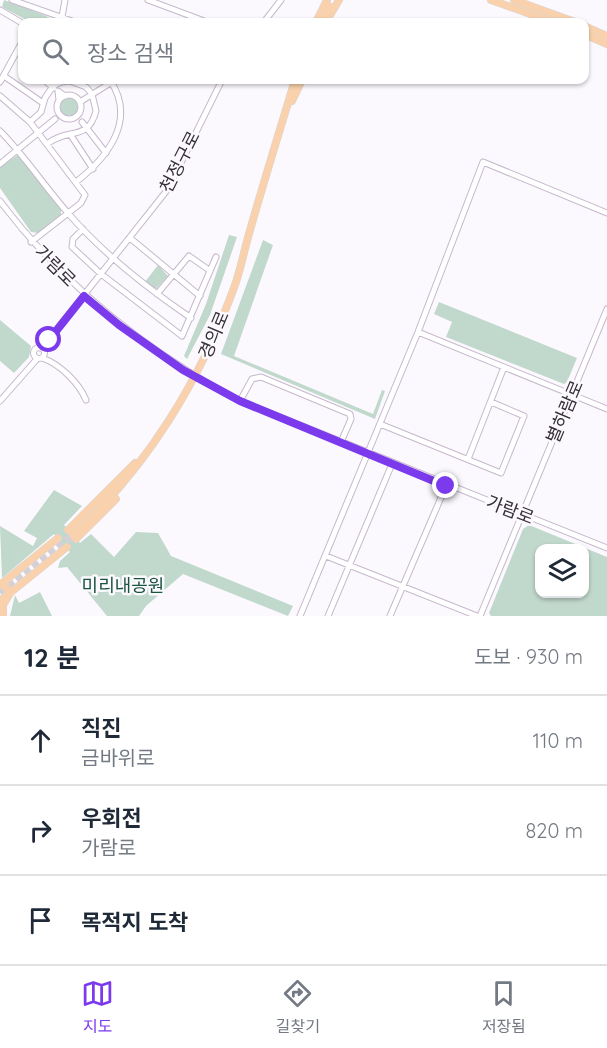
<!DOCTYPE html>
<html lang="ko">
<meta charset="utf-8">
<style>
body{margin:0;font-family:Quicksand,"Noto Sans KR",sans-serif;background:#f2f2f3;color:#1f2937}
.controls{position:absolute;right:18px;bottom:18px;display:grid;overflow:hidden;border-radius:12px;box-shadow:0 2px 4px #0004}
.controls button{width:54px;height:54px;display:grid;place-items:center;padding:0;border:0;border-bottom:2px solid #e0e1e3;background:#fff;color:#1f2937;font:30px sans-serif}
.stop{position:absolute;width:18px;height:18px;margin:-14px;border:4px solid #7c3aed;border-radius:50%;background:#fff}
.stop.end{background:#7c3aed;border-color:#fff;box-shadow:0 2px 6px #0008}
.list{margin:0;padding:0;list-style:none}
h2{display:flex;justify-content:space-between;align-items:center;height:78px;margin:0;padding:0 24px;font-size:26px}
h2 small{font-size:20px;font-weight:400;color:#747a83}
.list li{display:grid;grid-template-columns:39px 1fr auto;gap:18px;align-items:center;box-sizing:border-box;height:90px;padding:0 24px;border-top:2px solid #e0e1e3}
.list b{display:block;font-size:22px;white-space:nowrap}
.list p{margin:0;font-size:20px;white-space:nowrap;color:#747a83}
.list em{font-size:20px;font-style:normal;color:#747a83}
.icon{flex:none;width:33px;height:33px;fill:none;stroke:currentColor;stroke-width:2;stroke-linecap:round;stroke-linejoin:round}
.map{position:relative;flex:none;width:607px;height:616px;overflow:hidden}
.search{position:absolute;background:#fff;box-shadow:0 2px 4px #0004;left:18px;right:18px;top:18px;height:66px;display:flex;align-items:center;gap:15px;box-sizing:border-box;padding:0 21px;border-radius:12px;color:#747a83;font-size:22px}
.sheet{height:348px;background:#fff}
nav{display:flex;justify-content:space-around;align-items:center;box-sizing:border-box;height:84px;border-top:2px solid #e0e1e3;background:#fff;font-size:16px;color:#747a83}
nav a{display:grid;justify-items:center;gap:3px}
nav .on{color:#7c3aed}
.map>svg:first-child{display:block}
</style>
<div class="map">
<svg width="607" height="616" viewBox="0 0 607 616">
<rect width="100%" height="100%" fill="#fcf9fe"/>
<!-- green -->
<path fill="#c1d8cc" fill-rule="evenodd" d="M4,0L44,15L57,22H30L2,7Z
M60 107a9 9 0 1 1 18 0a9 9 0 1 1-18 0Z
M19,154L61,209V215L38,233L31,232L0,188V167Z
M229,235L237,237L210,315L187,359L184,356L206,304Z
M263,240L273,245L234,356L373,414L382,390L385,391L375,419L221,354Z
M158,265L168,276L155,290L145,282Z
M439,302L577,358L567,382L564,384L446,337L452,322L434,314Z
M0,320L31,346L29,357L14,373L0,361Z
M54,490L82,506L64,525L80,543L91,534L114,557L136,532L158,533L171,556L293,606L288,616L183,574L146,606L139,616H107L67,567L58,568L60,561L70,552L54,534L2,578L0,526L33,546L37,538L24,531Z
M529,525L607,557V616H491L489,613L523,529ZM584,548V594H540V548Z
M40,592L52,616H10L15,595L19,603Z"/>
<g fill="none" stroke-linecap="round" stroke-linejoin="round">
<!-- major-tunnel -->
<path stroke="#d4d1d6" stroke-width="7" stroke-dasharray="7 3.5" stroke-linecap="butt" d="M0,593L73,535"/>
<!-- minor casing -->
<g stroke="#c6b8cc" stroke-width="7">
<path id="minor" d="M12,0L75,22
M148,0L207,22
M0,10L22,23
M61,22L65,0
M264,22L281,0
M4,76L43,103
M44,80L54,88
M0,82L22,42
M57 107a12 12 0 1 1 24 0a12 12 0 1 1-24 0Z
M0,96L30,122L85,195L81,203L31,242
M59,100L58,91L65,96
M80,102L115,80
M30,122L41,112L45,98L53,86L61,82L70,81L86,87L92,94L96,111C88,142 68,127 47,144
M82,122L106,153
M0,131C25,156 44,186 68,213C103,254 147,288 191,318
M70,134L93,169
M0,164L55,119
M76,182C108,157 137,120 110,80
M0,201C65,287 145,351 240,401L607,548
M83,229L73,239L72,247L101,274L182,336L216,257
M130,238L200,296
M157,294L189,256L209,270
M418,332L607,409
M33.5 353a5.5 5.5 0 1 1 11 0a5.5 5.5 0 1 1-11 0Z
M40,348L57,329L168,189L222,80
M42,358C60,364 79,383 86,400
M0,401L37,359
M240,401L252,379L261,377L350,414L351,419L341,442
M380,424L501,473L524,416L491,402
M468,459L504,367
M326,556L477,616
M300,616L418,332L483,162L607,213
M328,616L392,464
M390,616L446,486
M480,616L607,309"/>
</g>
<!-- major casing -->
<g stroke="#d7d6d7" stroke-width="8">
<path id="major" d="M491,0L553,22
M514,0L575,22
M316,22L327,0
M321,22L329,6
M326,22L339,0
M584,26L607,36
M584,34L607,44
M292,101L302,80
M68,530L135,463
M73,535C147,468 201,379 235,285C240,271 243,256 247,241C262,187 279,133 295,80
M76,539L116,499
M2,583L4,582L6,588L11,592L3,605V616
M0,585L58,538
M0,601L67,547"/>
</g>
<!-- minor -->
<use href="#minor" stroke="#fff" stroke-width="5"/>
<!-- major -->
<use href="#major" stroke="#f9d2ad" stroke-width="7"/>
</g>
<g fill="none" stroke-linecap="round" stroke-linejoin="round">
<!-- route -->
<path stroke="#7c3aed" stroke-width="8" d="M49,340L84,296L119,325L183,370L240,401L446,486"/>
</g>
<g text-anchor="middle" stroke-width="5" stroke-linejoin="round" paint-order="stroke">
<!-- street labels -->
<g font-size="18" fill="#363038" stroke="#fcf9fe">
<text transform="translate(180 162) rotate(-63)" y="6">천정구로</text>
<text transform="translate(55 266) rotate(45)" y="6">가람로</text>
<text transform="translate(214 335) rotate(-67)" y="6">경의로</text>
<text transform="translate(565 412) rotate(-67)" y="6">별하람로</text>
<text transform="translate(510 510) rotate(21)" y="6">가람로</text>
</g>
<!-- park labels -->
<g font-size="18" fill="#19553d" stroke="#fcf9fe">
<text x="123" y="592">미리내공원</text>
</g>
</g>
</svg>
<div class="controls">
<button><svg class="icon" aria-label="layers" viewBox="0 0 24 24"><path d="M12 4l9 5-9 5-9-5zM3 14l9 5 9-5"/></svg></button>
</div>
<div class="stop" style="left:49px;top:340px"></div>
<div class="stop end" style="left:446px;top:486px"></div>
<div class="search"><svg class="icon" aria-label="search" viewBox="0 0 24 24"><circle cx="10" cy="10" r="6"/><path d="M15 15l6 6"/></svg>장소 검색</div>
</div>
<section class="sheet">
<h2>12 분<small>도보 · 930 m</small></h2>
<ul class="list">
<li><svg class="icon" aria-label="ahead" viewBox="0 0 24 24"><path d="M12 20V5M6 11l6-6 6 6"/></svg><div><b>직진</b><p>금바위로</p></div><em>110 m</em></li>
<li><svg class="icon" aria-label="right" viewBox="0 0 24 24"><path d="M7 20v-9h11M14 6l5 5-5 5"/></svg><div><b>우회전</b><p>가람로</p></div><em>820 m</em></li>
<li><svg class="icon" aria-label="arrive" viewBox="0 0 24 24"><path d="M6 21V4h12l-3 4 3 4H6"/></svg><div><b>목적지 도착</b></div></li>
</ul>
</section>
<nav>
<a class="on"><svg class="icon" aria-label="map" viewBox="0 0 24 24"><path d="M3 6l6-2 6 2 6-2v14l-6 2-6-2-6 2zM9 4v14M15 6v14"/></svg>지도</a>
<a><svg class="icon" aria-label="directions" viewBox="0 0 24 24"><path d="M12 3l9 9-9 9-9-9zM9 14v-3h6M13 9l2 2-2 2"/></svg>길찾기</a>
<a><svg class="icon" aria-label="saved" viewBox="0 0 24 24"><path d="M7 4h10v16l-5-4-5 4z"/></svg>저장됨</a>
</nav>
